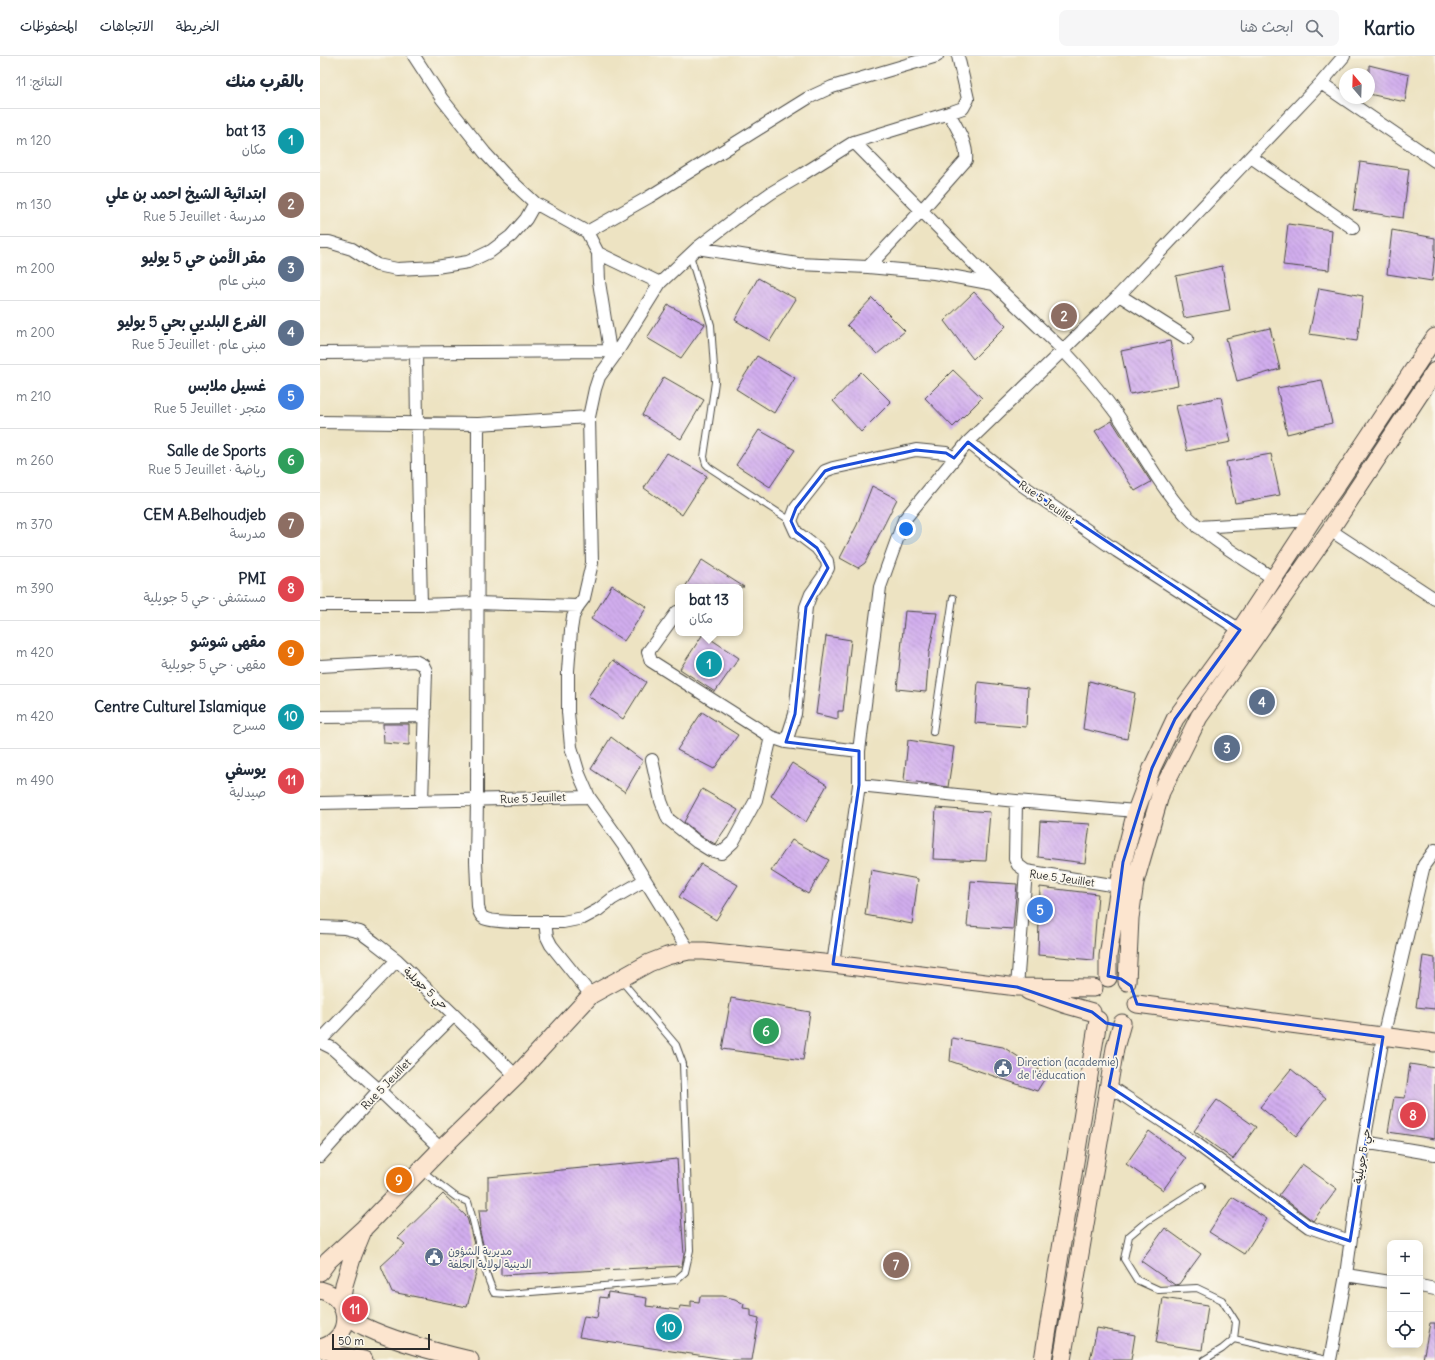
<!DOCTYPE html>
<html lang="ar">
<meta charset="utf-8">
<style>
body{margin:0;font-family:Delius,"Playpen Sans Arabic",sans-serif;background:#f6f6f7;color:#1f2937;direction:rtl}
.controls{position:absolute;right:12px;bottom:12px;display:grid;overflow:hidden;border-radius:8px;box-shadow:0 2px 10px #0003}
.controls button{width:36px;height:36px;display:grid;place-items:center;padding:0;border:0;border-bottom:1px solid #e0e1e3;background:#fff;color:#1f2937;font:20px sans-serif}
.compass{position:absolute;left:1019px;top:12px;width:36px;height:36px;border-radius:50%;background:#fff;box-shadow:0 2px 10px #0003;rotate:341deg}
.scale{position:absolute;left:12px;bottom:10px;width:98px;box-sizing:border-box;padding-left:4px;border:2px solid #2b2b2b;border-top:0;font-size:11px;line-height:14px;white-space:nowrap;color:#2b2b2b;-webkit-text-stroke:3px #fbf7ec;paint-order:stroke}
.you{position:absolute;left:586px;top:473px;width:14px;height:14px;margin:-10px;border:3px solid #fff;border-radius:50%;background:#1a73e8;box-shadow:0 0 0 6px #1a73e833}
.badge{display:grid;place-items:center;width:26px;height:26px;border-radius:50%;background:#ea580c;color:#fff;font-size:13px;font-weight:700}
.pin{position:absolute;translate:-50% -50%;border:2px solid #fff;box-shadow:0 1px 4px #0006}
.popup{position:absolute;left:355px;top:528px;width:68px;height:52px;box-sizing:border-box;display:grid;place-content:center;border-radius:8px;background:#fff;filter:drop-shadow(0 1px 3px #0005);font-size:13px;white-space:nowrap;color:#747a83}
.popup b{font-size:15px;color:#1f2937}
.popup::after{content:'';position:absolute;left:50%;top:100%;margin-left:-8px;border:8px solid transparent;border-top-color:#fff}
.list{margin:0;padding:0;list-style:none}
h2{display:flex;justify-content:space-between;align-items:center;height:52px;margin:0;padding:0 16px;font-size:17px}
h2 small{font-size:13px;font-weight:400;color:#747a83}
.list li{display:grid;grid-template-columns:26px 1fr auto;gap:12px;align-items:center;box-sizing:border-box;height:64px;padding:0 16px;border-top:1px solid #e0e1e3}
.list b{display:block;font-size:15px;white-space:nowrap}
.list p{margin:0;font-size:13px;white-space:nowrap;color:#747a83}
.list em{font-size:13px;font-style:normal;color:#747a83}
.icon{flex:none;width:22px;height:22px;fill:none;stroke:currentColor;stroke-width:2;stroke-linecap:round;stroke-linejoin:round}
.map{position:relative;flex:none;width:1115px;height:1304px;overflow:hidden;direction:ltr}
header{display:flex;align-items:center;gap:24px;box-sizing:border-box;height:56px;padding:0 20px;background:#fff;border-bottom:1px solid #e0e1e3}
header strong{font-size:19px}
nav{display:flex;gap:22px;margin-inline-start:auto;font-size:14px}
.search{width:280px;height:36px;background:#f6f6f7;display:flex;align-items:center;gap:10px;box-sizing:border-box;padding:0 14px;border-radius:8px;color:#747a83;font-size:15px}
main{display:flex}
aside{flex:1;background:#fff}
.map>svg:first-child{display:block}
</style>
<header>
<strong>Kartio</strong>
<div class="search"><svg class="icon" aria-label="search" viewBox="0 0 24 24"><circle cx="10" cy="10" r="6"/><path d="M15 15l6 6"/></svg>ابحث هنا</div>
<nav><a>الخريطة</a><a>الاتجاهات</a><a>المحفوظات</a></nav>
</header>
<main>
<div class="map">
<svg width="1115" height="1304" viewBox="0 0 1115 1304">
<defs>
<pattern id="building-back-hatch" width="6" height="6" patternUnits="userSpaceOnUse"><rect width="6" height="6" fill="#d1adee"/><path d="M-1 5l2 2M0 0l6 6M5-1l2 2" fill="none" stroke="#aa8dc1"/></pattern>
</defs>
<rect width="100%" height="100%" fill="#fbf7ec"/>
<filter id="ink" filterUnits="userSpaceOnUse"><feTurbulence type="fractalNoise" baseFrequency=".025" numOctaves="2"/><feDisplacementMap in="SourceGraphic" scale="8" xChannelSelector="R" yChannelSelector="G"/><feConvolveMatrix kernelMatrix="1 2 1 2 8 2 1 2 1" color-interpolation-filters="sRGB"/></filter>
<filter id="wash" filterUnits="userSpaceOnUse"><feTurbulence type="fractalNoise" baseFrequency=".012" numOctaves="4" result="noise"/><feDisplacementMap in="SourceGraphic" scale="16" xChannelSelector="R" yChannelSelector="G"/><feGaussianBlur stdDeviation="0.9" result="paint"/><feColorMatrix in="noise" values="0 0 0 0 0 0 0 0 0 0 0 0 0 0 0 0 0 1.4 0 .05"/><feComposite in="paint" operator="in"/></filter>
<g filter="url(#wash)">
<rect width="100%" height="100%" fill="#ede3c2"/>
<g id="blocks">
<!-- building -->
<path fill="url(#building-back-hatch)" d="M1049,9L1089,19L1085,46L1049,38Z
M1040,106L1089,113L1083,162L1033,154Z
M968,168L1012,174L1009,214L963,209Z
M1072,174L1115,182V197L1112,225L1067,218Z
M902,210L910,254L864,262L856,220Z
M438,222L476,243L450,285L415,264Z
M999,232L1043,240L1037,285L989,278Z
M654,236L686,270L653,303L624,265Z
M552,242L585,275L557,298L527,269Z
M348,249L385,268L361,302L327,282Z
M950,272L960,313L917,325L906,282Z
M850,285L858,329L810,338L801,295Z
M437,300L475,322L454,357L416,333Z
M633,314L662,342L633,371L605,342Z
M541,316L571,346L541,376L513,345Z
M344,321L384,344L361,383L322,359Z
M1002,324L1012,367L967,378L957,332Z
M901,341L911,386L867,395L856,350Z
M792,365L831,426L815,435L775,375Z
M439,374L475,394L450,431L416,409Z
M347,397L387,420L362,459L324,432Z
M951,398L960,439L915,447L906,406Z
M552,430L577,443L545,507L538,512L520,502L537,469Z
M382,504L424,531H365Z
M292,529L327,551L304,585L271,563Z
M585,555L617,557L609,597L606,636L577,633Z
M383,578L419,602L395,636L360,613Z
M506,580L531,584L523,655H518V663L496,658Z
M293,604L326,626L303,663L268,640Z
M769,625L815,637L807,683L763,673Z
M658,626L708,632L706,671L655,667Z
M382,656L418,679L394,713L357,694Z
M63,668H89V689L64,687Z
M291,681L323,705L305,736L271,713Z
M588,684L634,691L628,731L584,724Z
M472,707L507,729L486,766L451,740Z
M382,733L418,754L395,788L381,780L364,766Z
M616,752L670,756L666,805L613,803Z
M720,765L770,768L765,807L718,801Z
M472,784L509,804L488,838L451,815Z
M381,808L418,829L396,864L359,841Z
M551,814L598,823L592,868L545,859Z
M651,825L697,828L693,873L647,870Z
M720,831L778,838L773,904L718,899Z
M1103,900L1115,902V953L1096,951Z
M411,942L490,956L483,1004L402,993Z
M632,982L683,991L727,1019L717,1035L630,1005Z
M1090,1008L1115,1012V1083L1068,1076L1074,1041L1085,1042Z
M971,1013L1006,1042L976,1080L940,1051Z
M897,1044L936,1071L913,1103L874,1075Z
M829,1075L866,1102L843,1134L806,1108Z
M357,1103L364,1198L362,1210L181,1219V1198L165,1196L159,1172L161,1173L159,1154H168V1121Z
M982,1108L1017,1133L993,1165L959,1139Z
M123,1138L147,1161L157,1200L158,1210L147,1251L72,1236L61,1210L85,1188L78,1182Z
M912,1141L947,1163L924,1198L889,1176Z
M845,1172L881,1198L859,1228L855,1229L821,1205Z
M288,1236L327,1242L326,1250L359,1254L360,1250L371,1251V1245L379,1246L380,1240H403L415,1243L424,1248L423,1252L431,1253V1260L439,1262L432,1304H411L259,1281L264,1260L277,1262L280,1241L287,1242Z
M843,1242L888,1249L882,1294L836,1287Z
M1110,1267H1115V1304L1103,1303Z
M777,1272L815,1279L811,1304H770Z"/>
</g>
</g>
<g filter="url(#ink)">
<use href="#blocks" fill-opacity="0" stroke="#484742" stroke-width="1"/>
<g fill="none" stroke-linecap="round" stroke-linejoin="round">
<!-- lane casing -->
<g stroke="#484742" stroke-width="8">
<path id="lane" d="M370,199L391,269L395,326L384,401L386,408L390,412L471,465
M613,676L633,542
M102,1115L136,1141L148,1146C157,1175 161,1210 174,1237L187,1238L356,1224L365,1216L370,1194L363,1008L356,989L300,923
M882,1130L827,1165L809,1180L804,1203L817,1224L839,1234L877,1232L902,1244L916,1266L914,1283
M884,1304L902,1293L914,1283L1007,1304"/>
</g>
<!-- street casing -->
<g stroke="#484742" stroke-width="14">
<path id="street" d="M94,0L122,43L165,97L187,121L215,147L267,176L278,197L279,226L290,295
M1001,27L1115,105
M534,86L674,228L743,294L799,239L1001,27L1024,0
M931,101L1033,172
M267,176L329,141L488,42L512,31L617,0
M0,186H9L32,193L57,209L77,213L116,211L148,206L171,195L191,180L206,163L215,147
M377,192L478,208L548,211L614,217L674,228
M278,197L340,227
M548,211L601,155L646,104C648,88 636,71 629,57
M799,239L867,282
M0,297L290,295L295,299
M96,297L97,367L101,549
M0,366L158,368L269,361
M158,368L157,744L156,805L158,851C159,855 160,860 164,862C171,867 214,866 225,866
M648,386L702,429L797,495L920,574
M878,471L992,464
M1010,474L1115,543
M0,549H101L157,547L258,550
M357,556L328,596L331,605L451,681L466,686L539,695
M0,610L95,605L103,609L106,615L102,745
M0,661L105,660
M466,686L475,658L486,551L491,538L503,521L508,512L507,505L497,492L476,476L471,465L476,452L505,415L513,412L596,394L626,397L634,402
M332,704L341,745L348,763L377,786L390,794L401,797L413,786L436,744L451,681
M539,729L696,745L816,755
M696,745L695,803L698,809L706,815
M0,747L269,741
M706,815L798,830
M0,871L24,872L40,876L55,887L77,904L134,959L196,1020
M369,895L306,793L269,741L259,718L251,691L248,656V615L251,574L253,561L258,550L264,542L272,507L269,361L275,333L279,321L295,299L340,227L377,192L420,159L451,137L483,118L534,86L629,57L643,52L648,43L638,0
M513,908L539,729V695L560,531L584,464L648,386L743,294C762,314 780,335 796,357C819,390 838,428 865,458C889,483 925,503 954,523
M697,931L706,815
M271,939L231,889L227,881L225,866H243L263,862L278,854L292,843L325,824
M0,985L77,904
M0,986L12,992L59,1034L121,1093
M789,1030L874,1086L989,1171L1030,1185
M1044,1086L1115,1098
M0,1100L59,1034L134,959
M1026,1219L1070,1226
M1100,1230L1115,1233
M1010,1304L1026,1219L1044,1086L1063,981L1104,809L1115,794"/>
</g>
<!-- secondary casing -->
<g stroke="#484742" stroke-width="19">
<path id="secondary" d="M788,922V900L803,806L816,755L832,712L855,663L920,574L992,464L1014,433L1115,281
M807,926L810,862L815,826L841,736L861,697L879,661L1010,474L1115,315
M708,935L744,948L772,956
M817,948L1115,987
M0,1216L8,1205L44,1172L121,1093L196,1020L271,939L329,907L347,900L369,895H384L513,908L697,931L774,932
M0,1234C33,1242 33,1284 0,1292
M21,1248L24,1229L33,1199L42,1177
M24,1257C31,1261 37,1267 45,1271C76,1286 116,1296 150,1304
M1,1292L19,1299L44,1304
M723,1304L778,964
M742,1304L795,992L802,967"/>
</g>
<!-- lane -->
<use href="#lane" stroke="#fff" stroke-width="6"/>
<!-- street -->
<use href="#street" stroke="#fff" stroke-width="12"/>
<!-- secondary -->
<use href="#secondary" stroke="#fce5cf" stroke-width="17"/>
</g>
</g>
<!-- marked area -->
<path fill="none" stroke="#1d4ed8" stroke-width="3" stroke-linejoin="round" d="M648,386L702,429L920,574L855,663L832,712L803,806L788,920L801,923L811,930L817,948L1063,981L1030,1185L989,1171L874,1086L789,1030L801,970L786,967L772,956L697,931L513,908L539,729V695L466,686L475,658L486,551L508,512L497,492L476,476L471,465L476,452L505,415L513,412L596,394L626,397L634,402Z"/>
<!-- icons -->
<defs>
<g id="civic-disc" transform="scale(1)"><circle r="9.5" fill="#5c6f8a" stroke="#fbf7ec"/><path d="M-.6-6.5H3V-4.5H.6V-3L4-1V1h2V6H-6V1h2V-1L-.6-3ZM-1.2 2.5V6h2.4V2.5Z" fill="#fff"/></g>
</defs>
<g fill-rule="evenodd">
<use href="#civic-disc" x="683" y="1012"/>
<use href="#civic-disc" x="114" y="1201"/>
</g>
<g text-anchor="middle" stroke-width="3.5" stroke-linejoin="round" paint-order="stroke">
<!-- street labels -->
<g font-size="11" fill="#2b2b2b" stroke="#fbf7ec">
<text transform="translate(727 446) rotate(35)" y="4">Rue 5 Jeuillet</text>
<text transform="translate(213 742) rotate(-2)" y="4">Rue 5 Jeuillet</text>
<text transform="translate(742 822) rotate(8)" y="4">Rue 5 Jeuillet</text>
<text transform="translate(106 932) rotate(43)" y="4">حي 5 جويلية</text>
<text transform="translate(66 1028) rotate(-46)" y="4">Rue 5 Jeuillet</text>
<text transform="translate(1042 1100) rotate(-81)" y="4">حي 5 جويلية</text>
</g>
<!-- service labels -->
<g font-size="11" fill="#4e5e75" stroke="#fbf7ec" text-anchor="start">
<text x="697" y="1010">Direction (academie)<tspan x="697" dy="13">de l'éducation</tspan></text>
<text x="128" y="1199">مديرية الشؤون<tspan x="128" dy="13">الدينية لولاية الجلفة</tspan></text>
</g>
</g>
</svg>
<div class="controls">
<button>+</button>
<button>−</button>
<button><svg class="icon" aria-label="locate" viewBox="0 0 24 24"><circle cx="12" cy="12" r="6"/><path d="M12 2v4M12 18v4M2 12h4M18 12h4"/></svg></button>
</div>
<svg class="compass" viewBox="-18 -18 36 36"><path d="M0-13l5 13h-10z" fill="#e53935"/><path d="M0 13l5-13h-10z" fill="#747a83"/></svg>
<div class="scale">50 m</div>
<div class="you"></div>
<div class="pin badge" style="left:389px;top:608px;background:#0f9aa8">1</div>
<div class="popup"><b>bat 13</b>مكان</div>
<div class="pin badge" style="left:744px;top:260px;background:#8d6e63">2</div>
<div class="pin badge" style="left:907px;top:692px;background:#5c6f8a">3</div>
<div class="pin badge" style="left:942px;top:646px;background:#5c6f8a">4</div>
<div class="pin badge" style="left:720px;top:854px;background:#3f7fe0">5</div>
<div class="pin badge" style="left:446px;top:975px;background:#2e9e5b">6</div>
<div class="pin badge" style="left:576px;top:1209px;background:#8d6e63">7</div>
<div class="pin badge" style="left:1093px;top:1059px;background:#e0444e">8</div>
<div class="pin badge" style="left:79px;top:1124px;background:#e8710a">9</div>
<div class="pin badge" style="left:349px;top:1271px;background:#0f9aa8">10</div>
<div class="pin badge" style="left:35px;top:1253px;background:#e0444e">11</div>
</div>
<aside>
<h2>بالقرب منك<small>النتائج: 11</small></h2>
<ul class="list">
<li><span class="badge" style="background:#0f9aa8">1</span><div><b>bat 13</b><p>مكان</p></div><em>120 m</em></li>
<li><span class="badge" style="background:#8d6e63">2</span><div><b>ابتدائية الشيخ احمد بن علي</b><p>مدرسة · Rue 5 Jeuillet</p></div><em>130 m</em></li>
<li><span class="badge" style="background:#5c6f8a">3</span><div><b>مقر الأمن حي 5 يوليو</b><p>مبنى عام</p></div><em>200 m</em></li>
<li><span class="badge" style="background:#5c6f8a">4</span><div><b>الفرع البلديي بحي 5 يوليو</b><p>مبنى عام · Rue 5 Jeuillet</p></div><em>200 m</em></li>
<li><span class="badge" style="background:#3f7fe0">5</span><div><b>غسيل ملابس</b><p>متجر · Rue 5 Jeuillet</p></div><em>210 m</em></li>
<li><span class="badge" style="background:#2e9e5b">6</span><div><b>Salle de Sports</b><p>رياضة · Rue 5 Jeuillet</p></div><em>260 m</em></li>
<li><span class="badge" style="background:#8d6e63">7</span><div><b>CEM A.Belhoudjeb</b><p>مدرسة</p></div><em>370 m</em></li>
<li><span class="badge" style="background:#e0444e">8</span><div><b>PMI</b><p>مستشفى · حي 5 جويلية</p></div><em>390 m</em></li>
<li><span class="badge" style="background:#e8710a">9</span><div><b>مقهى شوشو</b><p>مقهى · حي 5 جويلية</p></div><em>420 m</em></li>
<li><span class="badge" style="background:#0f9aa8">10</span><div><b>Centre Culturel Islamique</b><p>مسرح</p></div><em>420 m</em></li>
<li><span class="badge" style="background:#e0444e">11</span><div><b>يوسفي</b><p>صيدلية</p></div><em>490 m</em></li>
</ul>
</aside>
</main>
